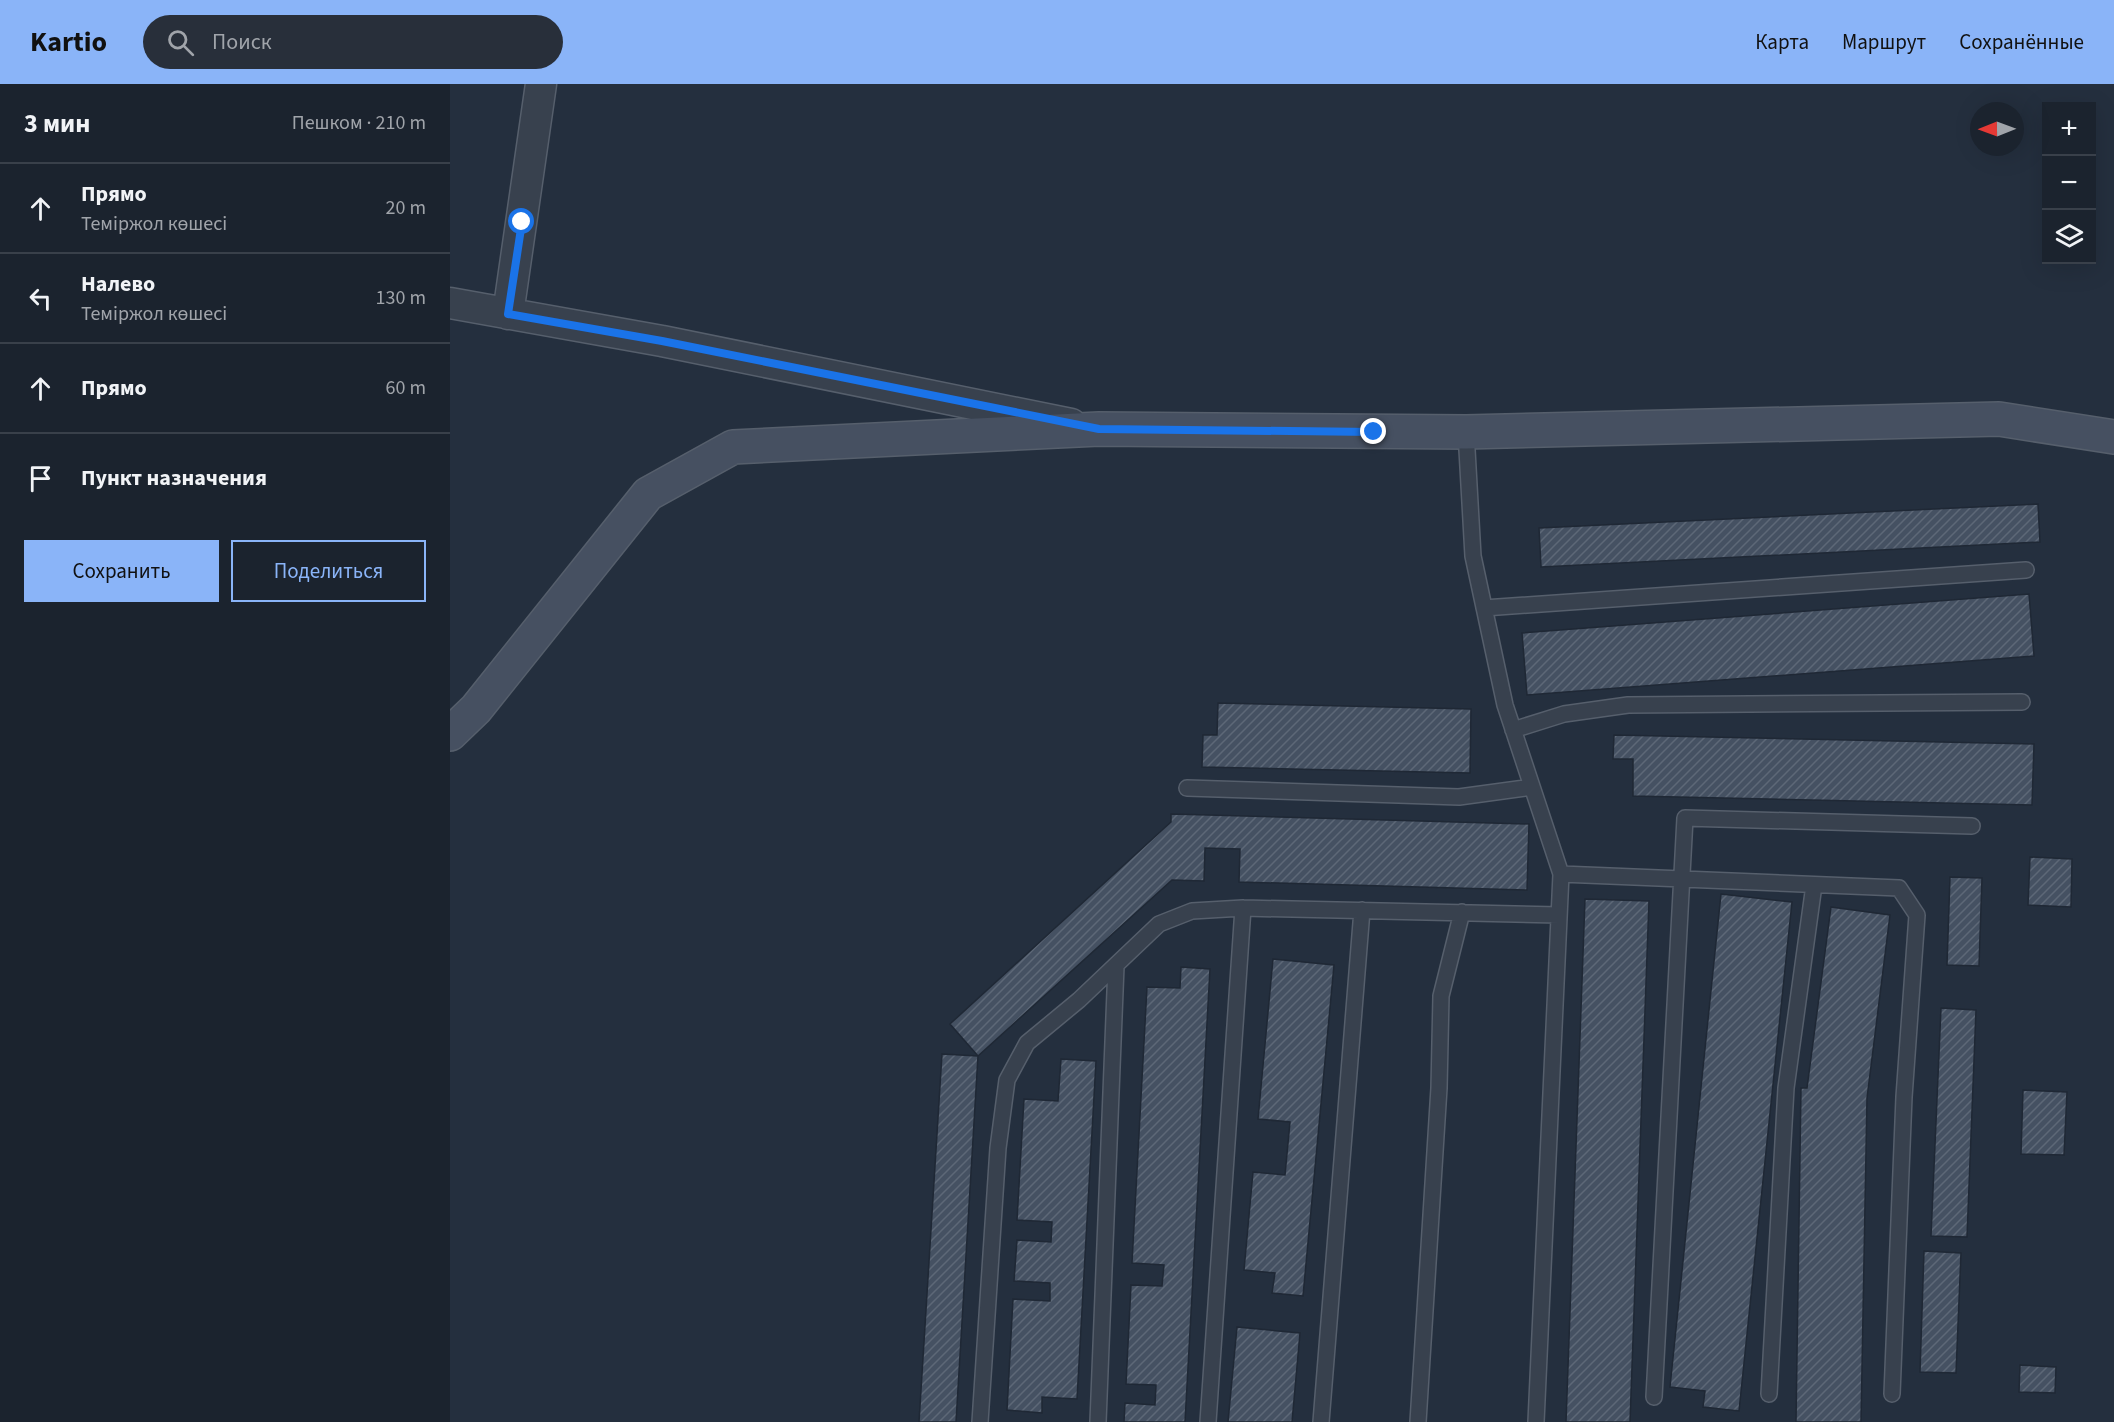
<!DOCTYPE html>
<html lang="ru">
<meta charset="utf-8">
<style>
body{margin:0;font-family:"Source Sans 3",sans-serif;background:#282f3a;color:#f1f3f6}
.controls{position:absolute;right:18px;top:18px;display:grid;overflow:hidden;border-radius:0px;box-shadow:0 6px 24px #0002}
.controls button{width:54px;height:54px;display:grid;place-items:center;padding:0;border:0;border-bottom:2px solid #39404a;background:#1b232e;color:#f1f3f6;font:30px sans-serif}
.compass{position:absolute;left:1520px;top:18px;width:54px;height:54px;border-radius:50%;background:#1b232e;box-shadow:0 6px 24px #0002;rotate:269deg}
.stop{position:absolute;width:18px;height:18px;margin:-14px;border:4px solid #1a73e8;border-radius:50%;background:#fff}
.stop.end{background:#1a73e8;border-color:#fff;box-shadow:0 2px 6px #0008}
.list{margin:0;padding:0;list-style:none}
h2{display:flex;justify-content:space-between;align-items:center;height:78px;margin:0;padding:0 24px;font-size:26px}
h2 small{font-size:20px;font-weight:400;color:#a0a4aa}
.list li{display:grid;grid-template-columns:39px 1fr auto;gap:18px;align-items:center;box-sizing:border-box;height:90px;padding:0 24px;border-top:2px solid #39404a}
.list b{display:block;font-size:22px;white-space:nowrap}
.list p{margin:0;font-size:20px;white-space:nowrap;color:#a0a4aa}
.list em{font-size:20px;font-style:normal;color:#a0a4aa}
.actions{display:flex;gap:12px;padding:18px 24px}
.actions a{flex:1;padding:14px 0;border:2px solid #8ab4f8;border-radius:0px;text-align:center;font-size:21px;color:#8ab4f8}
.actions .main{background:#8ab4f8;color:#111}
.icon{flex:none;width:33px;height:33px;fill:none;stroke:currentColor;stroke-width:2;stroke-linecap:round;stroke-linejoin:round}
.map{position:relative;flex:none;width:1664px;height:1338px;overflow:hidden}
header{display:flex;align-items:center;gap:36px;box-sizing:border-box;height:84px;padding:0 30px;background:#8ab4f8;color:#111}
header strong{font-size:28px}
nav{display:flex;gap:33px;margin-inline-start:auto;font-size:21px}
.search{width:420px;height:54px;background:#282f3a;display:flex;align-items:center;gap:15px;box-sizing:border-box;padding:0 21px;border-radius:33px;color:#a0a4aa;font-size:22px}
main{display:flex}
aside{flex:1;background:#1b232e}
.map>svg:first-child{display:block}
</style>
<header>
<strong>Kartio</strong>
<div class="search"><svg class="icon" aria-label="search" viewBox="0 0 24 24"><circle cx="10" cy="10" r="6"/><path d="M15 15l6 6"/></svg>Поиск</div>
<nav><a>Карта</a><a>Маршрут</a><a>Сохранённые</a></nav>
</header>
<main>
<aside>
<h2>3 мин<small>Пешком · 210 m</small></h2>
<ul class="list">
<li><svg class="icon" aria-label="ahead" viewBox="0 0 24 24"><path d="M12 20V5M6 11l6-6 6 6"/></svg><div><b>Прямо</b><p>Теміржол көшесі</p></div><em>20 m</em></li>
<li><svg class="icon" aria-label="left" viewBox="0 0 24 24"><path d="M17 20v-9H6M10 6l-5 5 5 5"/></svg><div><b>Налево</b><p>Теміржол көшесі</p></div><em>130 m</em></li>
<li><svg class="icon" aria-label="ahead" viewBox="0 0 24 24"><path d="M12 20V5M6 11l6-6 6 6"/></svg><div><b>Прямо</b></div><em>60 m</em></li>
<li><svg class="icon" aria-label="arrive" viewBox="0 0 24 24"><path d="M6 21V4h12l-3 4 3 4H6"/></svg><div><b>Пункт назначения</b></div></li>
</ul>
<div class="actions"><a class="main">Сохранить</a><a>Поделиться</a></div>
</aside>
<div class="map">
<svg width="1664" height="1338" viewBox="0 0 1664 1338">
<defs>
<pattern id="building-hatch" width="6" height="6" patternUnits="userSpaceOnUse" patternTransform="scale(1.5)"><rect width="6" height="6" fill="#455162"/><path d="M-1 1l2-2M0 6l6-6M5 7l2-2" fill="none" stroke="#5d6877"/></pattern>
</defs>
<rect width="100%" height="100%" fill="#242f3e"/>
<!-- building -->
<path fill="url(#building-hatch)" stroke="#1f2835" stroke-width="1.5" d="M1588,420L1590,458L1091,483L1089,444Z
M1579,510L1584,572L1077,611L1072,549Z
M768,619L1021,625L1020,689L752,683L753,651H767Z
M1164,651L1584,660L1582,721L1183,712V675H1163Z
M721,730L1079,740L1077,806L789,798L790,765L755,764L754,797L722,796L528,972L500,940L721,738Z
M1580,773L1622,775L1621,823L1578,821Z
M1500,793L1532,794L1529,882L1497,881Z
M1271,810L1342,818L1289,1327L1253,1323L1255,1307L1220,1303Z
M1135,815L1199,817L1180,1338H1116Z
M1381,823L1440,831L1417,1014L1411,1338H1346L1351,1004H1357Z
M823,875L884,881L853,1212L822,1209L825,1189L794,1186L803,1088L835,1091L840,1038L808,1035Z
M731,883L760,885L735,1338H674L675,1319L705,1321L706,1301L676,1300L681,1201L712,1202L714,1181L682,1179L697,903L730,904Z
M1491,924L1526,926L1517,1153L1481,1152Z
M492,970L528,972L506,1338H469Z
M611,975L646,977L627,1315L592,1313V1329L557,1326L563,1215L600,1217V1199L564,1197L567,1156L601,1158L602,1138L567,1136L574,1015L608,1017Z
M1573,1006L1617,1008L1614,1071L1571,1070Z
M1474,1167L1511,1169L1506,1289L1470,1288Z
M787,1243L850,1249L842,1338H778Z
M1570,1281L1606,1283L1605,1309L1569,1308Z"/>
<g fill="none" stroke-linecap="round" stroke-linejoin="round">
<!-- service casing -->
<g stroke="#565f6c" stroke-width="18">
<path id="service" d="M1016,348L1023,472L1055,621L1111,790L1086,1338
M1034,524L1576,486
M1063,646L1114,630L1178,621L1572,618
M737,704L1009,713L1082,703
M1111,790L1449,804L1467,831L1454,1013L1442,1310
M1319,1310L1336,1004L1364,801
M1204,1313L1235,734L1522,742
M530,1338L548,1064L557,996L577,959L629,916L709,840L742,827L793,824L1109,831
M648,1338L666,882
M758,1338L793,824
M871,1338L912,826
M968,1338L989,1004L991,912L1012,828"/>
</g>
<!-- minor casing -->
<g stroke="#565f6c" stroke-width="33">
<path id="minor" d="M0,219L212,257L621,340
M58,230L91,0"/>
</g>
<!-- secondary casing -->
<g stroke="#565f6c" stroke-width="36">
<path id="secondary" d="M0,650L26,625L198,410L283,363L649,345L1016,348L1549,335L1664,353"/>
</g>
<!-- service -->
<use href="#service" stroke="#38414e" stroke-width="15"/>
<!-- minor -->
<use href="#minor" stroke="#38414e" stroke-width="30"/>
<!-- secondary -->
<use href="#secondary" stroke="#465061" stroke-width="33"/>
</g>
<g fill="none" stroke-linecap="round" stroke-linejoin="round">
<!-- route -->
<path stroke="#1a73e8" stroke-width="8" d="M72,138L58,230L212,257L649,345L924,348"/>
</g>
</svg>
<div class="controls">
<button>+</button>
<button>−</button>
<button><svg class="icon" aria-label="layers" viewBox="0 0 24 24"><path d="M12 4l9 5-9 5-9-5zM3 14l9 5 9-5"/></svg></button>
</div>
<svg class="compass" viewBox="-18 -18 36 36"><path d="M0-13l5 13h-10z" fill="#e53935"/><path d="M0 13l5-13h-10z" fill="#a0a4aa"/></svg>
<div class="stop" style="left:72px;top:138px"></div>
<div class="stop end" style="left:924px;top:348px"></div>
</div>
</main>
